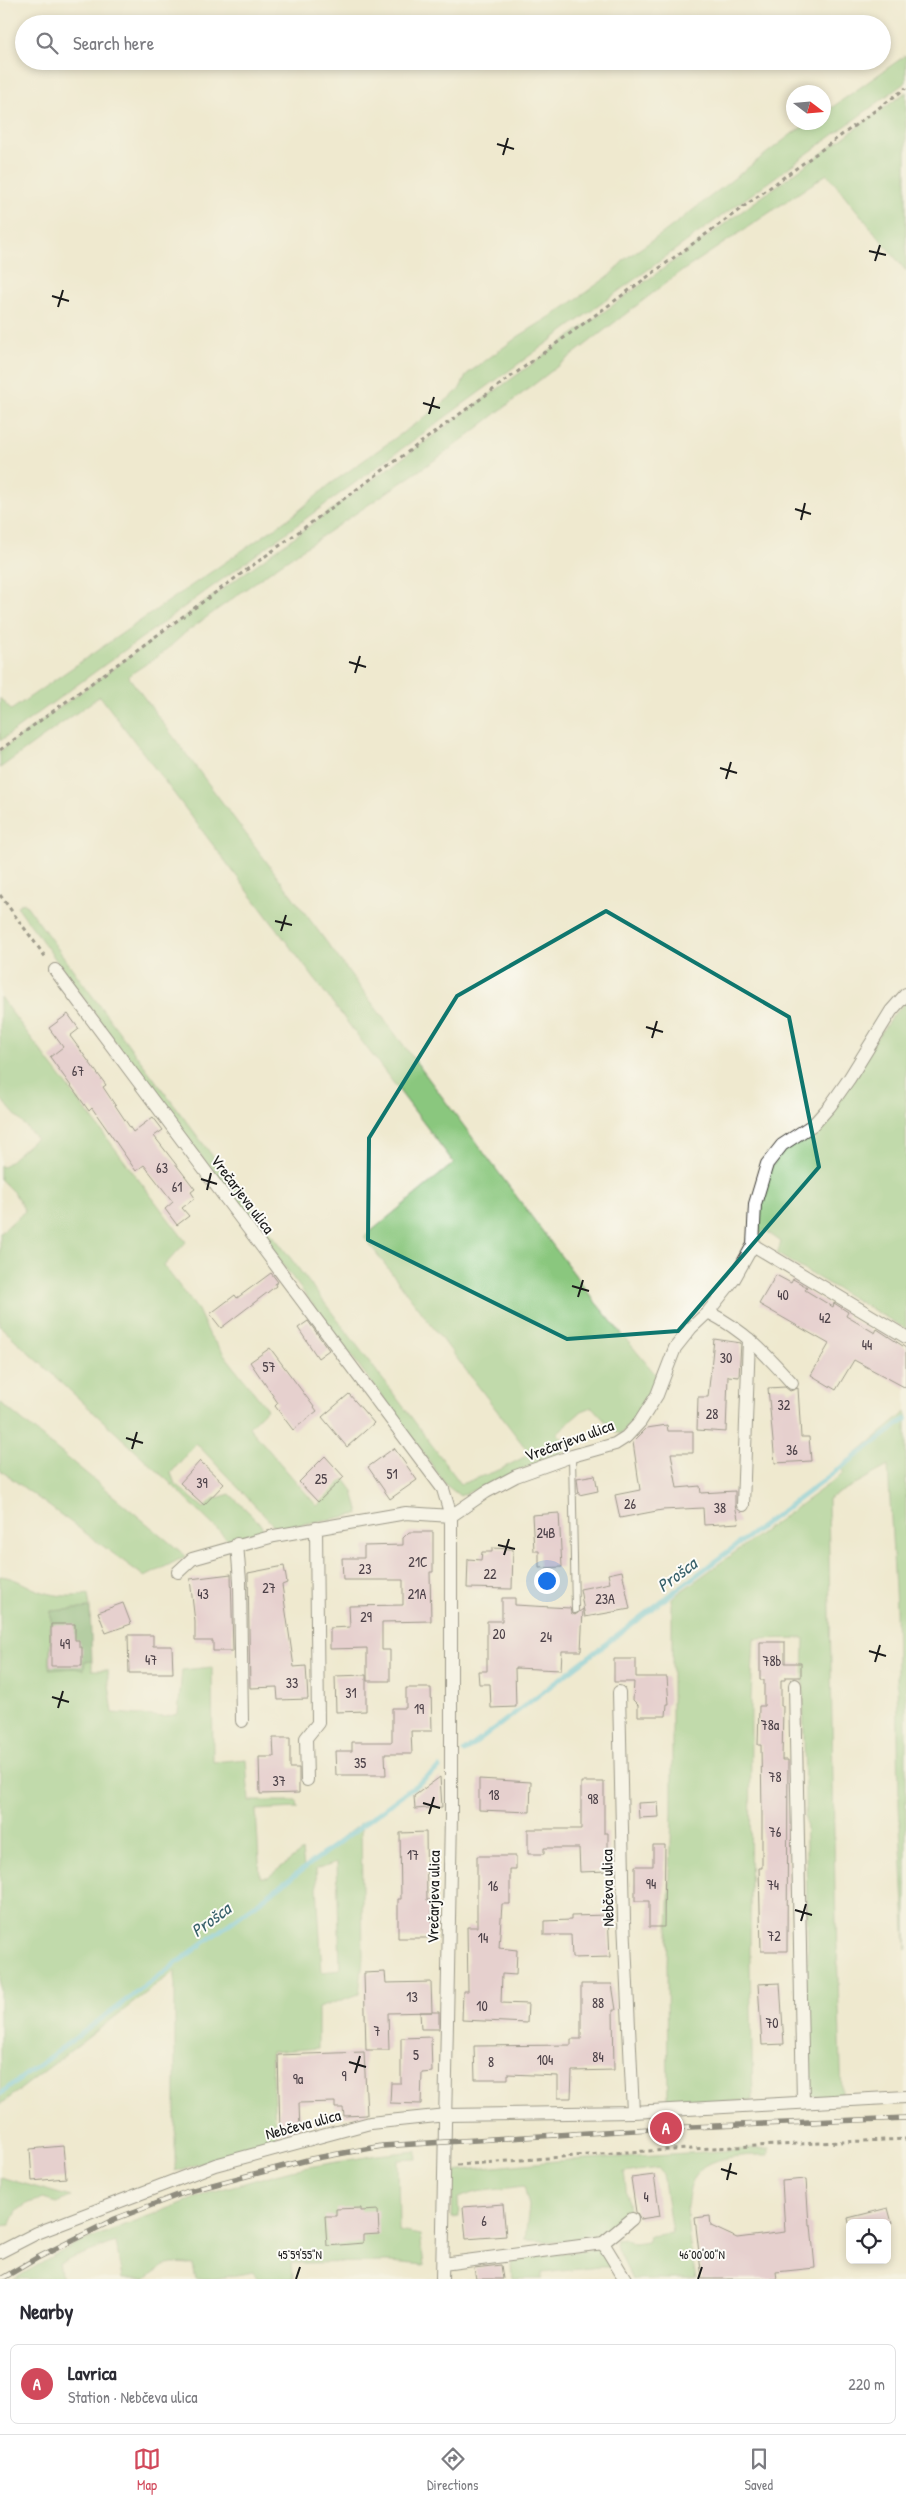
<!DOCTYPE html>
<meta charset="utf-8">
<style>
body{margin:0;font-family:"Patrick Hand",sans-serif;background:#f2f2f3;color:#2b2b33}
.controls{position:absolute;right:15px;bottom:15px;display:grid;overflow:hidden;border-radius:8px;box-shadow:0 2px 8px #0003}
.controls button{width:45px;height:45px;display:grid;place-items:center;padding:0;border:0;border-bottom:1px solid #e1e1e2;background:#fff;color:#2b2b33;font:25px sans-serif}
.compass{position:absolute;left:786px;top:85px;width:45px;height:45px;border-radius:50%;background:#fff;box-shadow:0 2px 8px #0003;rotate:106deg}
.you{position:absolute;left:546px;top:1580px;width:18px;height:18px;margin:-12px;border:4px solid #fff;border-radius:50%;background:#1a73e8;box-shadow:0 0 0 8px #1a73e833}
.badge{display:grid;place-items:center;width:32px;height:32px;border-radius:50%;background:#d1495b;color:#fff;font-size:16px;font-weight:700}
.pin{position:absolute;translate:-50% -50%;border:2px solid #fff;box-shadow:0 1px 5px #0006}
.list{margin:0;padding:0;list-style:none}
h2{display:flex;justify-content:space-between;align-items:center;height:65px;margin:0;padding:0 20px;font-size:21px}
h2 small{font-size:16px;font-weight:400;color:#7c7c81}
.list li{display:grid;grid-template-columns:32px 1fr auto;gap:15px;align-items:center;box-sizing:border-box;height:80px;margin:0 10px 10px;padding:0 10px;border:1px solid #e1e1e2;border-radius:8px}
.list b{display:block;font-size:19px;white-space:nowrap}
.list p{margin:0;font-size:16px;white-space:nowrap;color:#7c7c81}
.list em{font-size:16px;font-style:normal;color:#7c7c81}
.icon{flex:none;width:28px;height:28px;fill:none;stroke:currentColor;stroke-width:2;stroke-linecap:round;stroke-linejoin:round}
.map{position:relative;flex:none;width:906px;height:2279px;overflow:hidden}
.search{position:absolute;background:#fff;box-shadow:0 2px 8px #0003;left:15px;right:15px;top:15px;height:55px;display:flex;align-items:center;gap:12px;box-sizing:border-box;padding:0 18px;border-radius:28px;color:#7c7c81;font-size:19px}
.sheet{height:155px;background:#fff}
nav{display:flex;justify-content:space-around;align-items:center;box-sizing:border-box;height:70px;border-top:1px solid #e1e1e2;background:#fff;font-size:14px;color:#7c7c81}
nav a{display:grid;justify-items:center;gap:2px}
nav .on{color:#d1495b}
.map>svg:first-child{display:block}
</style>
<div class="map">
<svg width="906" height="2279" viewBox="0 0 906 2279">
<rect width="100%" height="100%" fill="#fdfcf7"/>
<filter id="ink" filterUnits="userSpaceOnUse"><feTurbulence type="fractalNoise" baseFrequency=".02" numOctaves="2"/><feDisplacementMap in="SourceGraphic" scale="10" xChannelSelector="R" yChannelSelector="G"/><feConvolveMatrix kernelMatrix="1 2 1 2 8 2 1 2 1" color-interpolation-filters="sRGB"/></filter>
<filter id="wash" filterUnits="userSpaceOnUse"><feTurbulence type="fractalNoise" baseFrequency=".0096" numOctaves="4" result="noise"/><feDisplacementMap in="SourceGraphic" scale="20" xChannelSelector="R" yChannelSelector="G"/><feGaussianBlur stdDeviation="1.12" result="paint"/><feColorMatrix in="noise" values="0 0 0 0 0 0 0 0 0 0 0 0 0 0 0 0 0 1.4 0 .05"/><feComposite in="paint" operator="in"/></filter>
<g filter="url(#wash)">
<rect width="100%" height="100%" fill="#efe9cf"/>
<!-- green -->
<path fill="#8ac77e" stroke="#53724d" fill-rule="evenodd" d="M906,55V82L0,741V698L11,710L295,514L329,485L432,412L459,390L467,374L519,336L561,310L610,275L625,259L663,233L793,133L809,123L824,122V113Z
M906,92V271L827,174L675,276L445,453L272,570L185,633L164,652L128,676L596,1303L657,1376L640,1413L621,1434L615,1432L592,1407L582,1411L557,1433L564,1440L565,1451L460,1496L446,1485L408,1431L121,1050L17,906L24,902C165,1099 317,1289 461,1484L499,1470L530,1454L364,1237L454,1163L100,696L0,768V751Z
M0,997L186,1242L164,1266L198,1310L210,1336L267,1409L249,1427L317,1506L344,1479L353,1491L359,1514L281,1528L275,1527L196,1443L171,1473L175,1484L204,1508L213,1499L230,1494L258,1521L264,1530L228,1540L167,1480L0,1326V1233L25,1211L15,1194L0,1179V1165L3,1167L36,1138L0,1098Z
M906,1001V1329L777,1254L781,1242L765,1230L759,1236V1211L766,1174L784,1149L812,1128L894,1014Z
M0,1402L186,1556L145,1577L0,1470Z
M906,1412V1950L899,1806L896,1608L888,1466L828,1499L835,1891L842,2095L809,2096L804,1963H808L803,1683L804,1638L754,1639L751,1697L750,1962L753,2100L668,2106L667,1965L672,1812V1598L844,1473L840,1467Z
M0,1576C14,1577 25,1585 37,1590C54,1596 71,1598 88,1594L90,1608L51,1611L50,1669L74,1668L85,1662L92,1661V1670H107L113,1713L165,1717L178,1714L182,1670L212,1667L213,1762L246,1759L249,1801H297L298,1808L256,1810L260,1877H268L302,1851L304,1867L361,1823L363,1960L359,1994L318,2008V2048L271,2052L276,2141L175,2171V1971L0,2105ZM337,1862L340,1970L322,1972L316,1869Z
M769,2148V2155C751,2155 722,2155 705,2166C675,2186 691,2249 696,2279H632L616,2246L617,2240L626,2239L634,2244L647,2242L650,2236L672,2233L663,2174L658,2168L624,2173L629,2211L599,2236L558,2242L525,2240L529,2206L524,2186L477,2192L458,2198L459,2217L452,2218L453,2171L555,2161Z
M416,2151L417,2159L398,2160L399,2231L420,2235L424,2265L391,2262L292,2263L293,2279H257L253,2272L214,2279H196L193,2265C172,2261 162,2265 146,2279H122L116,2242L59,2263L62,2279H14L73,2245L211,2192L291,2170L377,2155Z
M0,2177L71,2197L56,2203L43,2199L28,2203L17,2211L10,2225L0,2226Z
M603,2249L616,2267H598L542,2273V2279H512L511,2265L516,2257Z"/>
<!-- forest -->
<path fill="#6fac6d" stroke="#466444" d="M90,1608L92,1661L85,1662L84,1670L74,1668L50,1670L51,1611Z"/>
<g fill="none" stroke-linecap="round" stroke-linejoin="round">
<!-- stream -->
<path stroke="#60c5de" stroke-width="5" d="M464,1752L671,1594L906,1419
M0,2094L439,1768"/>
</g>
<g id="blocks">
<!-- building -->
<path fill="#dcb1cd" d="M68,1014L79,1029L70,1036L106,1085L103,1087L133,1132L153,1117L163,1130L154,1136L195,1189L191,1192L195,1198L182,1208L189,1216L177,1225L165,1209L173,1202L144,1165L136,1171L92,1108L89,1111L50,1057L63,1047L49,1028Z
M271,1273L278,1282L275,1284L276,1286L221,1328L210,1314L235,1295L237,1298Z
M776,1275L791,1283L793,1279L807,1287L805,1290L833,1307L834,1303L848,1312L846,1316L875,1333L877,1329L906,1348V1388L854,1360L836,1390L811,1375L829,1344L759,1304Z
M308,1321L329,1350L318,1358L298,1328Z
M714,1339L741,1343L739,1377L728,1376L726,1432L697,1430L698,1397H708Z
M270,1348L317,1411L293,1430L275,1406L278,1403L250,1362Z
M785,1387L790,1391L798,1388L801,1437H809L811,1461L775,1463L768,1388Z
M349,1394L374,1423L347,1447L322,1417Z
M667,1425L668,1431H693V1453H671L677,1488L700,1486L701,1493L735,1491V1505L739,1523L704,1525L703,1508L662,1510L620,1518L615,1495L640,1490L633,1442L647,1428Z
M394,1448L417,1480L390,1499L368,1467Z
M325,1456L344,1477L318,1502L299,1482Z
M200,1461L224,1484L204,1505L180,1483Z
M595,1475L598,1491L579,1495L577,1478Z
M559,1513L562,1567L539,1568V1551H534L532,1515Z
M409,1532H433V1572H430L431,1621L382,1622V1650H390V1681H367V1648L330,1649V1628L350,1627L349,1606L403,1605V1580H343L342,1558H364V1546L403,1545V1538Z
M492,1548L513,1549L512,1589L467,1588L468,1559L481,1560L482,1552H492Z
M284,1566L287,1583L282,1585L294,1667L306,1666L308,1699L278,1700L277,1687L250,1688L248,1573Z
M622,1571L630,1609L585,1617L580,1589L610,1583L608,1574Z
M231,1574L233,1651H213V1641H195V1622L190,1579Z
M502,1598H515V1605L570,1608L571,1613L575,1615L583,1609L581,1651H562L561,1670L515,1668L516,1707L491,1708L490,1684H479L478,1671H487V1621H502Z
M123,1603L131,1624L106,1633L98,1612Z
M51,1624H75V1640H79V1647H82V1666H51Z
M128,1635H153V1646H172L173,1673H129Z
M760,1642H785V1663H801V1677H785V1680H781V1706H783L782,1760H788L787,1951H761L759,1868H762V1815L761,1745H758L759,1706H764V1680H760Z
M614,1659H636V1677H667L669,1704H667L666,1716H638V1705L633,1700L634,1682H614Z
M366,1675V1711L336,1712L335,1676Z
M406,1688H431L432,1731H411L412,1754H385L386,1775H336L335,1751H352V1742H392V1708H406Z
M273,1738H290V1768H299V1793L260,1794L259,1757H274Z
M440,1777L442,1807L415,1809L414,1796Z
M479,1779L531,1782L530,1812L479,1810Z
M581,1782H604V1833H608V1871L580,1872L579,1848H544V1854H528V1829H581Z
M658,1802L659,1817L639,1818L638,1803Z
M426,1832L427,1900H432V1938H398V1899H401L400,1833Z
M653,1845H665L664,1927H649V1901H635V1866H653Z
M477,1856H516V1869H510V1904H502L499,1948L517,1950L516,1975L502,1974L501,2003L528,2004L527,2023L462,2020L463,1991H468L467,1927H477Z
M608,1915L610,1957L572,1958L571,1935H544V1921L571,1920V1916Z
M385,1972L386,1983L431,1982L432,2012L388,2013L389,2050H366L364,1973Z
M780,1983L784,2044L762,2045L758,1984Z
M581,1984H612L616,2010H613L614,2070L572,2071L571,2098H558V2076L508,2074V2079H475L474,2046L571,2045V2039H581Z
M420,2012H439V2029H421Z
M431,2037L432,2072L422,2073L421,2104L390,2103L391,2083H401V2038Z
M364,2052L367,2115L344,2116L343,2108H335V2102L299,2103L300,2131L280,2132L278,2055Z
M63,2146L66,2178L32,2181L30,2149Z
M654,2175L660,2216L640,2219L636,2212L631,2178Z
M806,2179L809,2225H811L815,2268L776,2272L777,2279H702L695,2218L710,2216L711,2226L737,2238L785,2232L782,2181Z
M503,2204L506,2236L466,2239L463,2207Z
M361,2208V2211L378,2210L379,2234L363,2235V2243L327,2246L325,2216H336V2209Z
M888,2208L892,2223H849L848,2218Z
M501,2265L503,2279H476L474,2268Z"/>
</g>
</g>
<g filter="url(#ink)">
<use href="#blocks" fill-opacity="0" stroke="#3c3b37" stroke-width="1"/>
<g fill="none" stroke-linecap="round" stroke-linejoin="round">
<!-- lane casing -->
<g stroke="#3c3b37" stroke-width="8">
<path id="lane" d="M572,1456L575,1610"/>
</g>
<!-- street casing -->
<g stroke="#3c3b37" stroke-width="14">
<path id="street" d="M55,970L443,1489L451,1516V1816L442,2279
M753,1245L906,1337
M708,1312C745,1331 765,1353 792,1383
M743,1505L749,1339
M237,1544L240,1581L242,1721
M178,1572L192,1559L274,1536L406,1513L451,1516L486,1492L516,1476L572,1456L615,1444L626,1437L640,1422L657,1395L675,1348L691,1328L708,1312L734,1279L753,1245L755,1204L767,1164L782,1145L814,1124L830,1106L849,1079L891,1011L906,994
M795,1685L803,2103
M619,1692L624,1921L633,2112
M307,1780L306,1738L318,1723L316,1528
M603,2243L625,2279
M0,2252L37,2233L215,2165L370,2123L446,2115L633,2112L906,2097
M443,2264L603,2243L632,2219"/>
</g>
<!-- path -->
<path stroke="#3c3b37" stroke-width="3" stroke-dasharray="4 4" stroke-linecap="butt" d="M0,750L906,88
M0,895L47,959
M457,2165L627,2152L906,2139"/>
<!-- lane -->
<use href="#lane" stroke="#fff" stroke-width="6"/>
<!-- street -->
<use href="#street" stroke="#fff" stroke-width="12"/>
<!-- rail casing -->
<g stroke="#1c1c1c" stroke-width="5.5">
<path id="rail" d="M1,2279L37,2258L115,2219L186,2192L311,2159L382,2146L666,2128L906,2118"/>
</g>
<!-- rail -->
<use href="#rail" stroke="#fdfcf7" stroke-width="4" stroke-dasharray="11" stroke-linecap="butt"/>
</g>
</g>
<!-- marked area -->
<path d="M0 0H906V2279H0ZM606,911L789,1017L819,1167L678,1331L567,1339L368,1240L369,1138L457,996Z" fill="#efe9cf" fill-opacity=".55" fill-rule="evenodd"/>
<path fill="none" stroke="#0f766e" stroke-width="4" stroke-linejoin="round" d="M606,911L789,1017L819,1167L678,1331L567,1339L368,1240L369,1138L457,996Z"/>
<!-- ticks -->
<path fill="none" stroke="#1c1c1c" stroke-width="2" d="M497,144L514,149M503,155L508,138M869,251L886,255M875,261L880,245M52,296L69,301M58,307L63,290M423,403L440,408M429,414L434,397M795,509L811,514M801,520L805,503M349,662L366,667M355,673L360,656M720,768L737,773M726,779L731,762M275,921L292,925M281,931L286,915M646,1027L663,1032M652,1038L657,1021M201,1179L217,1184M207,1190L211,1173M572,1286L589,1291M578,1297L583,1280M126,1438L143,1443M132,1449L137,1432M498,1545L515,1549M504,1555L509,1539M869,1651L886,1656M875,1662L880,1645M52,1697L69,1702M58,1708L63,1691M423,1803L440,1808M429,1814L434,1797M795,1910L812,1915M801,1921L806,1904M349,2062L366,2067M355,2073L360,2056M721,2169L737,2174M727,2180L731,2163M296,2279L300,2267M698,2279L702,2267"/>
<g text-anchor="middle" stroke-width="4" stroke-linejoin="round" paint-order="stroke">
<!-- number labels -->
<g font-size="14" fill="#4c4148">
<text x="78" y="1076">67</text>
<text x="162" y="1173">63</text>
<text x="177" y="1192">61</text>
<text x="783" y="1300">40</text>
<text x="825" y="1323">42</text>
<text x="867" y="1350">44</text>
<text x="726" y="1363">30</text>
<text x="269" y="1372">57</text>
<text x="784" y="1410">32</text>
<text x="712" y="1419">28</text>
<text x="792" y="1455">36</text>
<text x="392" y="1479">51</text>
<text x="321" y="1484">25</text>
<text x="202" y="1488">39</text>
<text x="630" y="1509">26</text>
<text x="720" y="1513">38</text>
<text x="546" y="1538">24B</text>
<text x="418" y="1567">21C</text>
<text x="365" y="1574">23</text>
<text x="490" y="1579">22</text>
<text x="269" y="1593">27</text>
<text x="203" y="1599">43</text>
<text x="417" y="1599">21A</text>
<text x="605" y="1604">23A</text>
<text x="366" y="1622">29</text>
<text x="499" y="1639">20</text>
<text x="546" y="1642">24</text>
<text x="65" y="1649">49</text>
<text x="151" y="1665">47</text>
<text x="772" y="1666">78b</text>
<text x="292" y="1688">33</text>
<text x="351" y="1698">31</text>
<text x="419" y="1714">19</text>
<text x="770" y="1730">78a</text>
<text x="360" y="1768">35</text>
<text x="775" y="1782">78</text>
<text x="279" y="1786">37</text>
<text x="494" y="1800">18</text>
<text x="593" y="1804">98</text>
<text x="775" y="1837">76</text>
<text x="413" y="1860">17</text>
<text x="651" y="1889">94</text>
<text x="773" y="1890">74</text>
<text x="493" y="1891">16</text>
<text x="774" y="1941">72</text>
<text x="483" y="1943">14</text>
<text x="412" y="2002">13</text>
<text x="598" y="2008">88</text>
<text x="482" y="2011">10</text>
<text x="772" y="2028">70</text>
<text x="377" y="2036">7</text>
<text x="416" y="2060">5</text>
<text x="598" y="2062">84</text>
<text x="545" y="2065">104</text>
<text x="491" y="2067">8</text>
<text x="344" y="2081">9</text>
<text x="298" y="2084">9a</text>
<text x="646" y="2202">4</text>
<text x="484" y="2226">6</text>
</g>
<!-- street labels -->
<g font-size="16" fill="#1c1c1c" stroke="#fdfcf7">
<text transform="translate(243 1194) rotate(53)" y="6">Vrečarjeva ulica</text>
<text transform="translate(569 1440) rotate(-20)" y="6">Vrečarjeva ulica</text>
<text transform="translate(607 1888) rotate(-91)" y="6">Nebčeva ulica</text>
<text transform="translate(433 1897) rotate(-89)" y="6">Vrečarjeva ulica</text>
<text transform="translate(303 2124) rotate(-15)" y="6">Nebčeva ulica</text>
</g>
<!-- water labels -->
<g font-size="18" font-style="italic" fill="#37606a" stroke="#fdfcf7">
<text transform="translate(677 1575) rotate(-37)" y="6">Prošca</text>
<text transform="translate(211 1920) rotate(-37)" y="6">Prošca</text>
</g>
</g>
<g font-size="12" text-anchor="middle" fill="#1c1c1c" stroke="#fdfcf7" stroke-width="4" stroke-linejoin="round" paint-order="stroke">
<text x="300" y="2259">45°59'55"N</text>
<text x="702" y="2259">46°00'00"N</text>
</g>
</svg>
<div class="controls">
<button><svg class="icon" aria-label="locate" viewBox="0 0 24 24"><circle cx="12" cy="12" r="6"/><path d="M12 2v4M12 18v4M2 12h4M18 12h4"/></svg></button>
</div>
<svg class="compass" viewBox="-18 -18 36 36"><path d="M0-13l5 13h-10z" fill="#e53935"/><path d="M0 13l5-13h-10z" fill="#7c7c81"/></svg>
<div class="you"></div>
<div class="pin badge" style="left:666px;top:2128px">A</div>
<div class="search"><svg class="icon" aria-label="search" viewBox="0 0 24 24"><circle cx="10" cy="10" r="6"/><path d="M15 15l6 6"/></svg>Search here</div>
</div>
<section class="sheet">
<h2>Nearby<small></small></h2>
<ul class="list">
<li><span class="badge">A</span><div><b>Lavrica</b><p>Station · Nebčeva ulica</p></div><em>220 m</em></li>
</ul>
</section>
<nav>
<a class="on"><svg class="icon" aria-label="map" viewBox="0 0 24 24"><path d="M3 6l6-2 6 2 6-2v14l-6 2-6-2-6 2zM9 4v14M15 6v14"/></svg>Map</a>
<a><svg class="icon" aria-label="directions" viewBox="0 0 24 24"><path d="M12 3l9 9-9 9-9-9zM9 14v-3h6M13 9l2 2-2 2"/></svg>Directions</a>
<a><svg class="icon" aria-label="saved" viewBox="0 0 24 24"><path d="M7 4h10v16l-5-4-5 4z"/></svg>Saved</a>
</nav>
